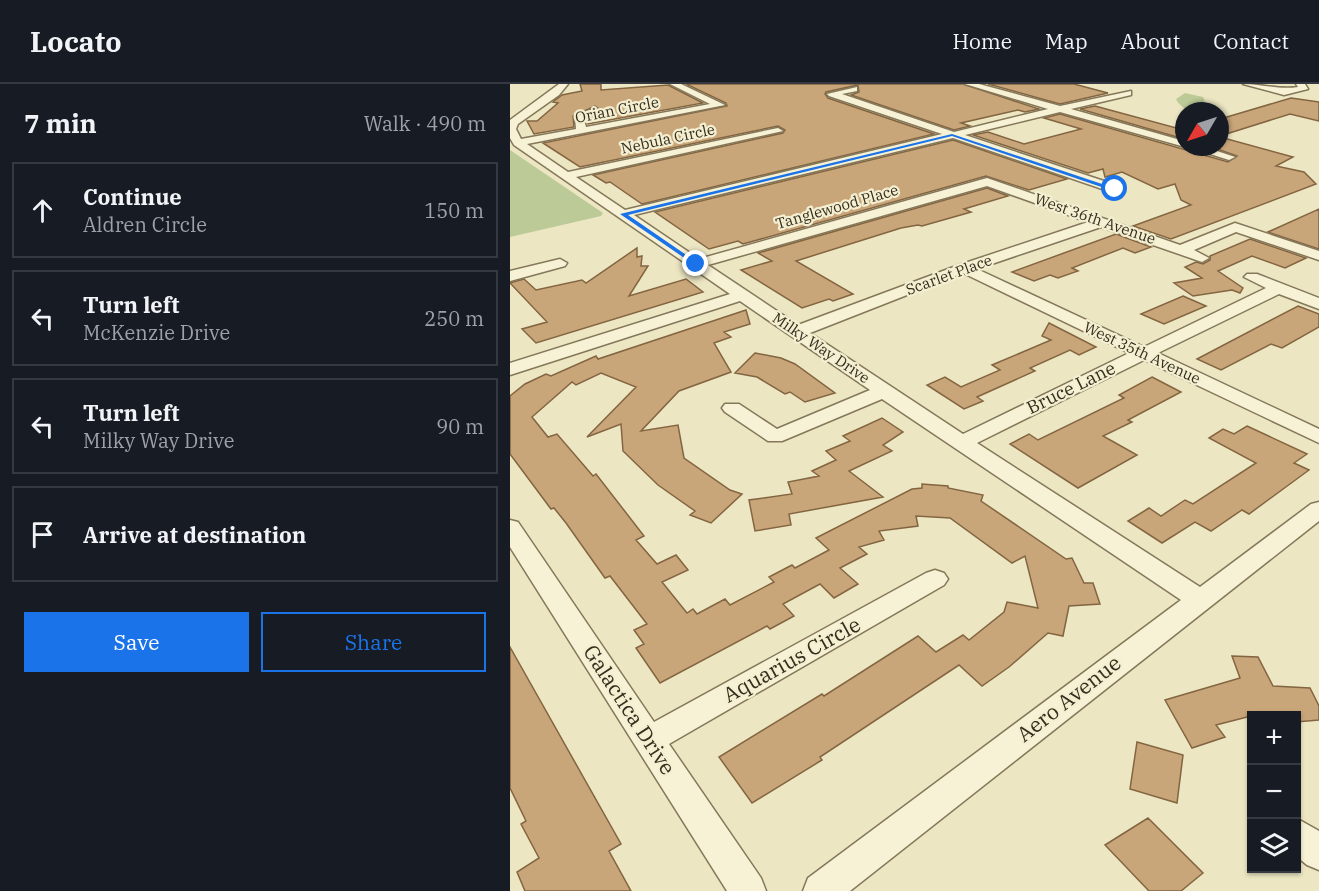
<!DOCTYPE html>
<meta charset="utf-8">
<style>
body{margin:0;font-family:"IBM Plex Serif",serif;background:#242831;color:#f1f3f6}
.controls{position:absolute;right:18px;bottom:18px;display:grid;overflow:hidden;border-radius:0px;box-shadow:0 2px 4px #0004}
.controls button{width:54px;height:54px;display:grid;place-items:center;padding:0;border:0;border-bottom:2px solid #363941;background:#171b24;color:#f1f3f6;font:30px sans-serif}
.compass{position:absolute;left:665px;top:18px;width:54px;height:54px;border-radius:50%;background:#171b24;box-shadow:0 2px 4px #0004;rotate:231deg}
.stop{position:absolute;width:18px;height:18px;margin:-14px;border:4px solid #1a73e8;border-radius:50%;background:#fff}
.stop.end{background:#1a73e8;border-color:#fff;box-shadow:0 2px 6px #0008}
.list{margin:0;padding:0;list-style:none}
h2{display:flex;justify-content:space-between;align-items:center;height:78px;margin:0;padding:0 24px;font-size:26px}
h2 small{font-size:20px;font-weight:400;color:#9ea1a6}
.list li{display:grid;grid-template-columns:39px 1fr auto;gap:18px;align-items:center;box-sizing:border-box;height:96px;margin:0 12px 12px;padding:0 12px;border:2px solid #363941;border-radius:0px}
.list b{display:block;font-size:22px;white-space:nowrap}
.list p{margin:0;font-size:20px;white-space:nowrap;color:#9ea1a6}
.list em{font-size:20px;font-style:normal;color:#9ea1a6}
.actions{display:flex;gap:12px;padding:18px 24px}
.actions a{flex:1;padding:14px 0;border:2px solid #1a73e8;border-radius:0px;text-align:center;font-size:21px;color:#1a73e8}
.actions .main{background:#1a73e8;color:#fff}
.icon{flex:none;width:33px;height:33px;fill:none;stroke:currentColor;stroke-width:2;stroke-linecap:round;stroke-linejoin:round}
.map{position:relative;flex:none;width:809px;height:807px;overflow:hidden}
header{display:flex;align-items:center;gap:36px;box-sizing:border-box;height:84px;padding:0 30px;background:#171b24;border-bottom:2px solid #363941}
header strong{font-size:28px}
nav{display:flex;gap:33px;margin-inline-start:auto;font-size:21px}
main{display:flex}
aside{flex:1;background:#171b24}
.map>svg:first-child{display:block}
</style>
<header>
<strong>Locato</strong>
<nav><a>Home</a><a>Map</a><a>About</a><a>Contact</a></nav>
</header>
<main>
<aside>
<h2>7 min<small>Walk · 490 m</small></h2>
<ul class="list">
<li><svg class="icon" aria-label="ahead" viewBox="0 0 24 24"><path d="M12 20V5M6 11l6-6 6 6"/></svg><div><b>Continue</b><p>Aldren Circle</p></div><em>150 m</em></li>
<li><svg class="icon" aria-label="left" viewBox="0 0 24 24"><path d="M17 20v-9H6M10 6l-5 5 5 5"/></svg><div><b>Turn left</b><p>McKenzie Drive</p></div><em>250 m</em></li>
<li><svg class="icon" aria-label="left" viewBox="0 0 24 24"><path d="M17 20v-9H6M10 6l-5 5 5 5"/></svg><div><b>Turn left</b><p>Milky Way Drive</p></div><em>90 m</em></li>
<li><svg class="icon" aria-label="arrive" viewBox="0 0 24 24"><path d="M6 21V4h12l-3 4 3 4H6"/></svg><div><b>Arrive at destination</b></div></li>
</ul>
<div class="actions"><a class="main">Save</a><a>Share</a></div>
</aside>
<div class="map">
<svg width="809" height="807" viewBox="0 0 809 807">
<rect width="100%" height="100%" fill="#ece6c2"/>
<!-- green -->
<path fill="#bcca97" d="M675,9L693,13L695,17L691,19L698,21L701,26C688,29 672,28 666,15Z
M0,66L93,129L91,132L0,153Z"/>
<!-- building -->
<path fill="#c9a679" stroke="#836541" stroke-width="1.5" d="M70,0H91V6L158,1L193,19L78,40L77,37L93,28L85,22L63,32L64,43L24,50L17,37H27L48,19L43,18L52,11L72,7Z
M176,0H453L529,25L515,28L508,26L451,39L460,42L444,46L341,11L349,8L348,1L316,8L315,10L318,14L424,50L132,120L100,98L96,99L83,91L273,49L275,46L268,42L70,83L33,59L217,22L216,19Z
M478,0H564L598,9L550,20Z
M781,14L809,18V37L780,30L710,52V35Z
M585,22L674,46V55L570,25Z
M550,30L718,78L727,72L710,66V53L783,73L766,82L794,88L806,100L661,155L623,142L681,121L671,116L665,100L648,105L612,88L595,93L593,85L578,89L463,51L478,48L514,60L571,45L534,34Z
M443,56L557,95L519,106L476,92L233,160L228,157L199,165L145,128Z
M477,104L498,112L454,125L461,128L412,142L408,141L391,144L286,177L343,210L323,217L319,215L292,224L231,186L262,177L248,169Z
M809,125V165L758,148Z
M606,150L641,163L625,169L613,164L562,184L568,187L548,194L540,191L524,197L502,188Z
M740,155L796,174L775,184L742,172L708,187L733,204L730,209L722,206L683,212L664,199L692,194L675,183L686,178L693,180L700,176V172Z
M127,164V173L132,172L131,182H138L119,212L176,195L193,208L26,259L12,245L37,238L0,199L14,195L26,206L72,196L76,199Z
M673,212L696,222L654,240L631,230Z
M788,222L809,230V243L772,264L761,260L711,286L687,275Z
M236,226L240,240L214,248L221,253L204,259L221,288L169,307L131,347L168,341L174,374L220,406L232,410L201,439L180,431L185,427L148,401L113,367L111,340L77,353L126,303L91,289L66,301L62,298L22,333L38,353L47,350L83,392L86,390L134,452L126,456L147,480L166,471L178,486L152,498L177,529L183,525L187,530L215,515L220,521L264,498L259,493L282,481L285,484L319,466L306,454L402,405L412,404V400L438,402V404L473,411L471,417L556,475L562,474L574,499H583L590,520L559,522L553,552L538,549L499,583L472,602L449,581L310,673L312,676L242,719L209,673L312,610L314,612L408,552L426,568L453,551L459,556L494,528L497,518L528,524L515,472L502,479L440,434L406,432L408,442L369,447L374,456L349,463L357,470L330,484L348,500L324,514L310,500L273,520L284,532L260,545L257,542L150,599L126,564L134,560L124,546L137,540L100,492L95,494L56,439L44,424L41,425L0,370V312L15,300L36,290L41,292L86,272L88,275Z
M539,239L586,263L569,271L560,266L520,284L525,287L467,313L473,317L454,325L417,301L435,293L451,303L490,286L482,281L541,256L532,252Z
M245,269L271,274L285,280L325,309L295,318L280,308L275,310L247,293L225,289Z
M642,293L671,308L618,336L622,338L593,352L627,371L568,404L500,360L519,350L528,356L614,314L609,311Z
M372,334L393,348L373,361L382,367L339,387L373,413L279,430L281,441L245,447L239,416L282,410L278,398L309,392L302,387L326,376L316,367L340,357L333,352Z
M737,342L797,370L784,379L799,386L739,430L732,426L701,447L685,438L652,459L618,437L639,424L651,432L675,416L683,420L746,379L699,354L713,345L724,350Z
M0,563L111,760L99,767L121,807H15L7,788L29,774L11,740L16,737L0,704Z
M722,572L748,573L763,602L800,604L809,622V636L786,638V632H741L706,641L715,653L682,664L655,616L730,594Z
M627,658L673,671L667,719L620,705Z
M638,734L693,789L671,807H639L595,761Z"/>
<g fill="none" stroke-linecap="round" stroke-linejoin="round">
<!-- minor casing -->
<g stroke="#85775a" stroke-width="3">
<path id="minor" d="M49,0H58L49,11L8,40L6,45L11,55L66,45L65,33L86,24L91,27L74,36L76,43L200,20L160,0H171L215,21L17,60L58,88L268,44L273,47L66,93L115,126L432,50L319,12L317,10L347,3V7L332,10L444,48L538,25L455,0H469L550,22L621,7V11L561,25L674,57L675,63L550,28L455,51L609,102V108H601L443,54L124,131L189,175L477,94L670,161L725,139L809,167V176L726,148L684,166L699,174L692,178L591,143L467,185L634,263L756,204L734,193L737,190H747L809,214V225L769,210L648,269L809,345V359L634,276L467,359L690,503L801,420L809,418V437L340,807H293L298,794L671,516L372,315L272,357H258L215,328L212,324L215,320H229L267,345L360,306L230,217L0,291V279L220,210L4,61L0,54V36ZM477,102L578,138L449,181L288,241L198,181ZM453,189L619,269L453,350L300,249Z
M733,0C752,0 769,6 788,3L786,0H795L798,5L774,11Z
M678,63H695L725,73L719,76Z
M50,175L57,179L55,182L0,197V187Z
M0,436L8,438L144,638L416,489L425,486L434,489L438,495L434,501L159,660L251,794L256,807H217L0,463Z
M786,734L809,747V786L797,781L786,772Z"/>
</g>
<!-- minor -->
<use href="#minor" fill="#f7f2d5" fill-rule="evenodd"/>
</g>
<!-- route -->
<path fill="#1a73e8" d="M442,50L607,105L603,107L442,52L118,131L188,179L186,182L110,130Z"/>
<g text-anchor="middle" stroke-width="4.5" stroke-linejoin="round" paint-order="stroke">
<!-- far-street labels -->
<g font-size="15" fill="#352d1e" stroke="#f4efd1">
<text transform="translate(107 26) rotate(-11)" y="5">Orian Circle</text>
<text transform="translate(158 55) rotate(-12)" y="5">Nebula Circle</text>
<text transform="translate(327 123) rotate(-16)" y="5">Tanglewood Place</text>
<text transform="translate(585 135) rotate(19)" y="5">West 36th Avenue</text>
<text transform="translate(439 191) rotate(-20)" y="5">Scarlet Place</text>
<text transform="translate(311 264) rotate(34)" y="5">Milky Way Drive</text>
<text transform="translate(632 269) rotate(25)" y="5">West 35th Avenue</text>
</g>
<!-- street labels -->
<g font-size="18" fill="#352d1e" stroke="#f4efd1">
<text transform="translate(561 304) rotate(-26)" y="6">Bruce Lane</text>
</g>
<!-- near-street labels -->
<g font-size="21" fill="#352d1e" stroke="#f4efd1">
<text transform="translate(282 576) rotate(-29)" y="7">Aquarius Circle</text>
<text transform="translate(559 615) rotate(-38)" y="7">Aero Avenue</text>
<text transform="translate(119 626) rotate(57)" y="7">Galactica Drive</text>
</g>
</g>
</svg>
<div class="controls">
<button>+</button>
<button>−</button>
<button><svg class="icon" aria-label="layers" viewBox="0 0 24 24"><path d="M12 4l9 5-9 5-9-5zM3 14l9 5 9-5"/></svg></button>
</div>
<svg class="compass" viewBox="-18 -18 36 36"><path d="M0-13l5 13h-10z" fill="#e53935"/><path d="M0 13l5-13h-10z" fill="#9ea1a6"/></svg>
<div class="stop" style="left:605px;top:105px"></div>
<div class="stop end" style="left:186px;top:180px"></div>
</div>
</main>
